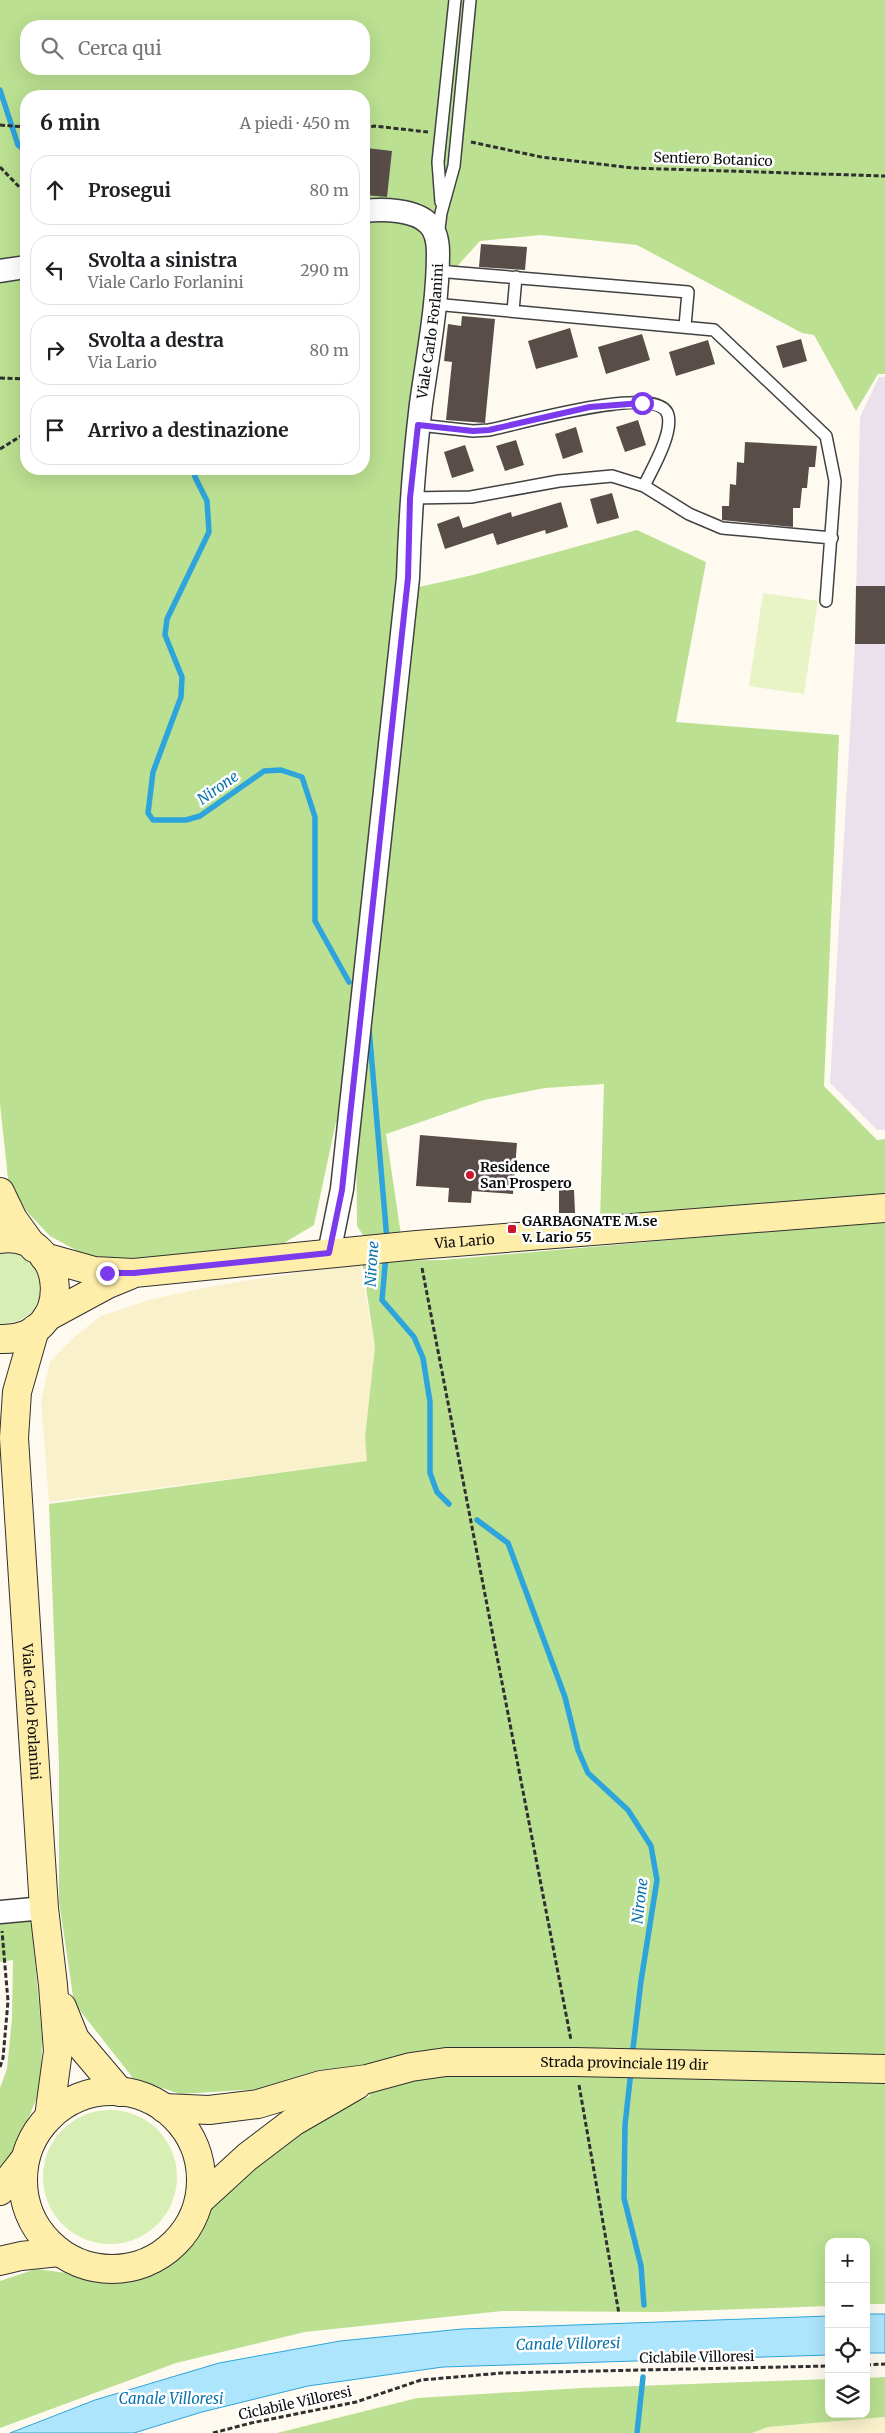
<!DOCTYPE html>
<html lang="it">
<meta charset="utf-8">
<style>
body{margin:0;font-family:Merriweather,serif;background:#f6f6f6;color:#202124}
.controls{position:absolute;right:15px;bottom:15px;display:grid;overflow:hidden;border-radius:10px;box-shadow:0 5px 20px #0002}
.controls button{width:45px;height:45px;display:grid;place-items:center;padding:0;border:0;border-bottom:1px solid #e0e0e0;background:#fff;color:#202124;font:25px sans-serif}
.stop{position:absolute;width:15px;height:15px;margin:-11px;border:4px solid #7c3aed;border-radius:50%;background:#fff}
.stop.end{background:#7c3aed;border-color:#fff;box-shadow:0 1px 5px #0008}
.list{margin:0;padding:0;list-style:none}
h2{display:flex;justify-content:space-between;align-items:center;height:65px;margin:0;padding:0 20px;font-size:21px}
h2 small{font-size:16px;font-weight:400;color:#757577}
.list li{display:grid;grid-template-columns:32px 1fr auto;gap:15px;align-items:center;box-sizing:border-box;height:70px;margin:0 10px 10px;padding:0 10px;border:1px solid #e0e0e0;border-radius:20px}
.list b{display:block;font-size:19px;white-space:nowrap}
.list p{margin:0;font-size:16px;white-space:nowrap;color:#757577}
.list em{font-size:16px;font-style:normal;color:#757577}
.icon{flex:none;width:28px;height:28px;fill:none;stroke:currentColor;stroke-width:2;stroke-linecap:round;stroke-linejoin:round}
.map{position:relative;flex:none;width:885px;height:2433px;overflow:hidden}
.search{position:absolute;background:#fff;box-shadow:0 5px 20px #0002;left:20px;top:20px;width:350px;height:55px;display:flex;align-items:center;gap:12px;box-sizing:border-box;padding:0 18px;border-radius:20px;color:#757577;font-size:19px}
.panel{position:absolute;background:#fff;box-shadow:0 5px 20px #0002;left:20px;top:90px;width:350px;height:385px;border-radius:20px}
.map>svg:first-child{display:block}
</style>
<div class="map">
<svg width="885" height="2433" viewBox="0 0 885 2433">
<rect width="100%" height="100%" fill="#fffaef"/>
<!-- industrial -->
<path fill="#ebe1ed" d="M879,377H885V1130H877L830,1083L855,644L860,417Z"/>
<!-- farmland -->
<path fill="#f8f1cb" d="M360,1263L375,1347L365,1437L368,1461L49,1502L41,1402L50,1362L74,1337L101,1316L152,1299L219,1285Z
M885,2417V2433H753L768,2427Z"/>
<!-- green -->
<path fill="#d7eeb4" d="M0,1252C54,1250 56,1324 0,1324Z
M43 2177a67 67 0 1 1 134 0a67 67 0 1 1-134 0Z"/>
<!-- forest -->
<path fill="#bbe091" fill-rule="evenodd" d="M0,0H885V374H878L856,411L814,335L802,333L637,245L541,235L480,241L424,303L403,571L419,587L473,575L637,530L706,562L676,722L839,735L824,1086L877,1140L885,1139V1199L600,1221L604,1084L545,1088L484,1100L386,1134L401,1235L365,1238L357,1226L356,1122H336L314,1225L284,1243L128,1262L83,1254L50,1236L29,1214L9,1188L0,1104ZM26,26H364V69H26ZM26,96H364V469H26Z
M885,1221V2304H866V2242H829V2306L660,2312L502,2311L305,2332L176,2363L0,2428V2281L36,2269L128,2281L154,2269L188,2245L205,2210L310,2122L370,2096L359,2065L275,2088L180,2094L133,2078L74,2003L59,1901V1764L49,1504L367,1461L365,1437L375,1347L362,1261L443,1260Z
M31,1916L42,2037L41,2088L15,2150L0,2169V2088L7,2069L12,2018L13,1960L0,1962V1920Z
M885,2377V2417L768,2427L752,2433H277L417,2398L582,2388L829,2379V2414H866V2378Z"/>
<!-- pitch -->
<path fill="#e8f4c6" d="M763,593L818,601L804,694L749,686Z"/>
<!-- water -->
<path fill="#ade5fc" stroke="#2da4db" d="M866,2314H885V2353H866Z
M829,2316V2355L443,2367L308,2386L202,2412L134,2433H10L95,2400L219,2363L340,2341L462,2329Z"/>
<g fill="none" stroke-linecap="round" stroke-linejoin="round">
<!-- stream -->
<path stroke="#2da4db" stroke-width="5.5" d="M0,90L18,145L26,151
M195,469V477L207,501L209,532L167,619L165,635L182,677L181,697L153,772L148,813L153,820H186L200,816L264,771L281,770L302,777L315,817V921L349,982
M369,1028L387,1240
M386,1255L382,1300L414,1337L423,1358L430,1402V1473L437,1492L449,1504
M477,1520L508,1543L565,1697L578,1750L588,1773L628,1810L651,1846L657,1880L641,1981L632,2057
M631,2071L625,2125L624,2198L641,2266L644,2305
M637,2433L643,2377"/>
</g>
<!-- building -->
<path fill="#584d49" d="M367,148L392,151L387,197L364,195V152H366Z
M481,244L527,247L525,270L479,267Z
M462,316L495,319L485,423L446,420L452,362L444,361L448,324L461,326Z
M570,328L578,357L536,369L528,341Z
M642,334L650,360L606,374L598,347Z
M801,339L807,361L783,368L776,346Z
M708,340L715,364L676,376L669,352Z
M638,420L646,445L625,452L616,427Z
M576,427L583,452L563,459L555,434Z
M516,440L524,465L505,471L496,446Z
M745,442L817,446L815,467H809L807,488H802L800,508H793V527L722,520V506H729L730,484L736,485L737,462L744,463Z
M465,445L474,471L452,478L444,452Z
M612,493L619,518L597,524L590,499Z
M561,502L568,527L546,534L545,530L497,545L493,533L445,549L437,524L459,516L463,528L511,512L512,517Z
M856,586H885V644H855Z
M420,1135L517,1143L513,1194L472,1191L471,1203L448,1202L449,1188L416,1186Z
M559,1190H574L575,1213H559Z"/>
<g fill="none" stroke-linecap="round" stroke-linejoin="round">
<!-- lane casing -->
<g stroke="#414141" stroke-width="14">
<path id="lane" d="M441,202L438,162L455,0
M438,236L441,213L454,166L470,0
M437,271L688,292L685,326
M434,304L714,330L826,436L835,481L826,601
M513,311L516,277
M419,425L473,431L489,430C516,425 659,382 668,415C673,434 652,469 644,486
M410,498L471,497L559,481L612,476L644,486L689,514L722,528L832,538"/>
</g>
<!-- street casing -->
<g stroke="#414141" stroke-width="25">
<g id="street">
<path d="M0,271L26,267"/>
<path id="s1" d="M329,1253L342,1189L408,578C410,519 414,462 421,404C428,354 438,303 438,253C438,243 436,231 429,224C415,209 382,209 364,211"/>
<path d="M0,1912L44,1908"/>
</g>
</g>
<!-- secondary casing -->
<g stroke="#303030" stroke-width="30">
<g id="secondary">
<path d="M0,1192L13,1219L34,1248"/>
<path d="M0,1239C68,1229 78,1342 0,1339"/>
<path id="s2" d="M44,1257L94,1271L134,1273L417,1245L885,1208"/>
<path d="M47,1317L108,1284L130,1275"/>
<path id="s3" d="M35,1329L17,1392L14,1438L44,1908L53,1985L58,2051L49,2117"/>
<path d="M62,2007L75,2039L120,2092"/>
<circle cx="112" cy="2180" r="89"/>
<path id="s4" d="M164,2108L209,2110L258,2104L321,2085L367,2079L411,2067L446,2062H575L885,2069"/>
<path d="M0,2191L25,2159"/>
<path d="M199,2201L247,2157L293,2122L357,2085"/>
<path d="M0,2261L21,2256L59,2252"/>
</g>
</g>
<!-- path -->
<path stroke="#303030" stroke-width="3" stroke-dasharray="5 2.5" stroke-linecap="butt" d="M0,125L26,127
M364,129L374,126L428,132
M471,142L541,157L633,168L885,176
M0,167L26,194
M0,378L26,379
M0,449L26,433
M422,1268L571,2040
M0,2067L3,2058L8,2001L2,1931
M579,2085L619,2314
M866,2365L885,2364
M213,2433L251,2423L356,2402L421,2380L502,2373L829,2366"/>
<!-- lane -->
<use href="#lane" stroke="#fff" stroke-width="11"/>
<!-- street -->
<use href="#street" stroke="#fff" stroke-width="22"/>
<!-- secondary -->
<use href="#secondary" stroke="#fea" stroke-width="28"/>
</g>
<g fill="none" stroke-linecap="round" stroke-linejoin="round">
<!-- route -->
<path stroke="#7c3aed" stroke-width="6" d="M107,1273H134L329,1253L342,1190L408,578L410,498L418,425L473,431L489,430L590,407L642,403"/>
</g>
<!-- markers -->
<g fill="#cc172f" stroke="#fff" stroke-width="2">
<circle cx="470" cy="1175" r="5"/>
<rect x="507" y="1224" width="10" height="10" rx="2.5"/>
</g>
<g text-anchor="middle" stroke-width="5" stroke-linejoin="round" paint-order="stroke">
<!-- street labels -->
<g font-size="14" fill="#0e0e0e" stroke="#fff">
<text transform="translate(713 159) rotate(2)" y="5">Sentiero Botanico</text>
<text dy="5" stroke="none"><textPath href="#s1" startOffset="928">Viale Carlo Forlanini</textPath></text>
<text dy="5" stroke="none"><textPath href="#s2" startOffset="424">Via Lario</textPath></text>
<text dy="5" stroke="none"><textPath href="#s3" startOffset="386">Viale Carlo Forlanini</textPath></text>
<text dy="5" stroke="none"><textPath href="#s4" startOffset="466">Strada provinciale 119 dir</textPath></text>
<text transform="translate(697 2357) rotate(-1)" y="5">Ciclabile Villoresi</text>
<text transform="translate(295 2403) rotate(-12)" y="5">Ciclabile Villoresi</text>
</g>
<!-- poi labels -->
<g font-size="14" font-weight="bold" fill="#0e0e0e" stroke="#fff" text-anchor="start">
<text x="480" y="1172">Residence<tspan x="480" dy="16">San Prospero</tspan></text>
<text x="522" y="1226">GARBAGNATE M.se<tspan x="522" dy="16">v. Lario 55</tspan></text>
</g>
<!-- water labels -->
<g font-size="15" font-style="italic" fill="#0a73ad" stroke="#fff">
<text transform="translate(218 788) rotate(-35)" y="5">Nirone</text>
<text transform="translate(372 1264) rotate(-86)" y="5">Nirone</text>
<text transform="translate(640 1901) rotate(-83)" y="5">Nirone</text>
<text transform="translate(568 2344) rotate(-1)" y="5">Canale Villoresi</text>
<text x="171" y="2404">Canale Villoresi</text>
</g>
</g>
</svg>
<div class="controls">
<button>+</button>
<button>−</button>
<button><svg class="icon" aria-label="locate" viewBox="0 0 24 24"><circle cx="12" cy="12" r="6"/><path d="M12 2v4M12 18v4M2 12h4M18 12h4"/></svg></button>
<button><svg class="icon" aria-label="layers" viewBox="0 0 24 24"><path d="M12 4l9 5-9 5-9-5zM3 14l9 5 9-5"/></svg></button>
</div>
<div class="stop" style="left:642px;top:403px"></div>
<div class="stop end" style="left:107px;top:1273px"></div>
<div class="search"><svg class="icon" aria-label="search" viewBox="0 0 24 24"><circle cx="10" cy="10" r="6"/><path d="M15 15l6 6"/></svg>Cerca qui</div>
<section class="panel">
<h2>6 min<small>A piedi · 450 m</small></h2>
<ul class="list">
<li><svg class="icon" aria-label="ahead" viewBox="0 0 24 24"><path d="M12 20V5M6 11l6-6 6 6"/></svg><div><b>Prosegui</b></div><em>80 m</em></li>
<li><svg class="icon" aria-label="left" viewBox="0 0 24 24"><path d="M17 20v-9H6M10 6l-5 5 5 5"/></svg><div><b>Svolta a sinistra</b><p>Viale Carlo Forlanini</p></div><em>290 m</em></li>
<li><svg class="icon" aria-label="right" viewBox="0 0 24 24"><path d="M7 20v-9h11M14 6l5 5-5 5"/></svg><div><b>Svolta a destra</b><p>Via Lario</p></div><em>80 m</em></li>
<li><svg class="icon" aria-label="arrive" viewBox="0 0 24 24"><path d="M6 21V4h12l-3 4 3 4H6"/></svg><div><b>Arrivo a destinazione</b></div></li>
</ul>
</section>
</div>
